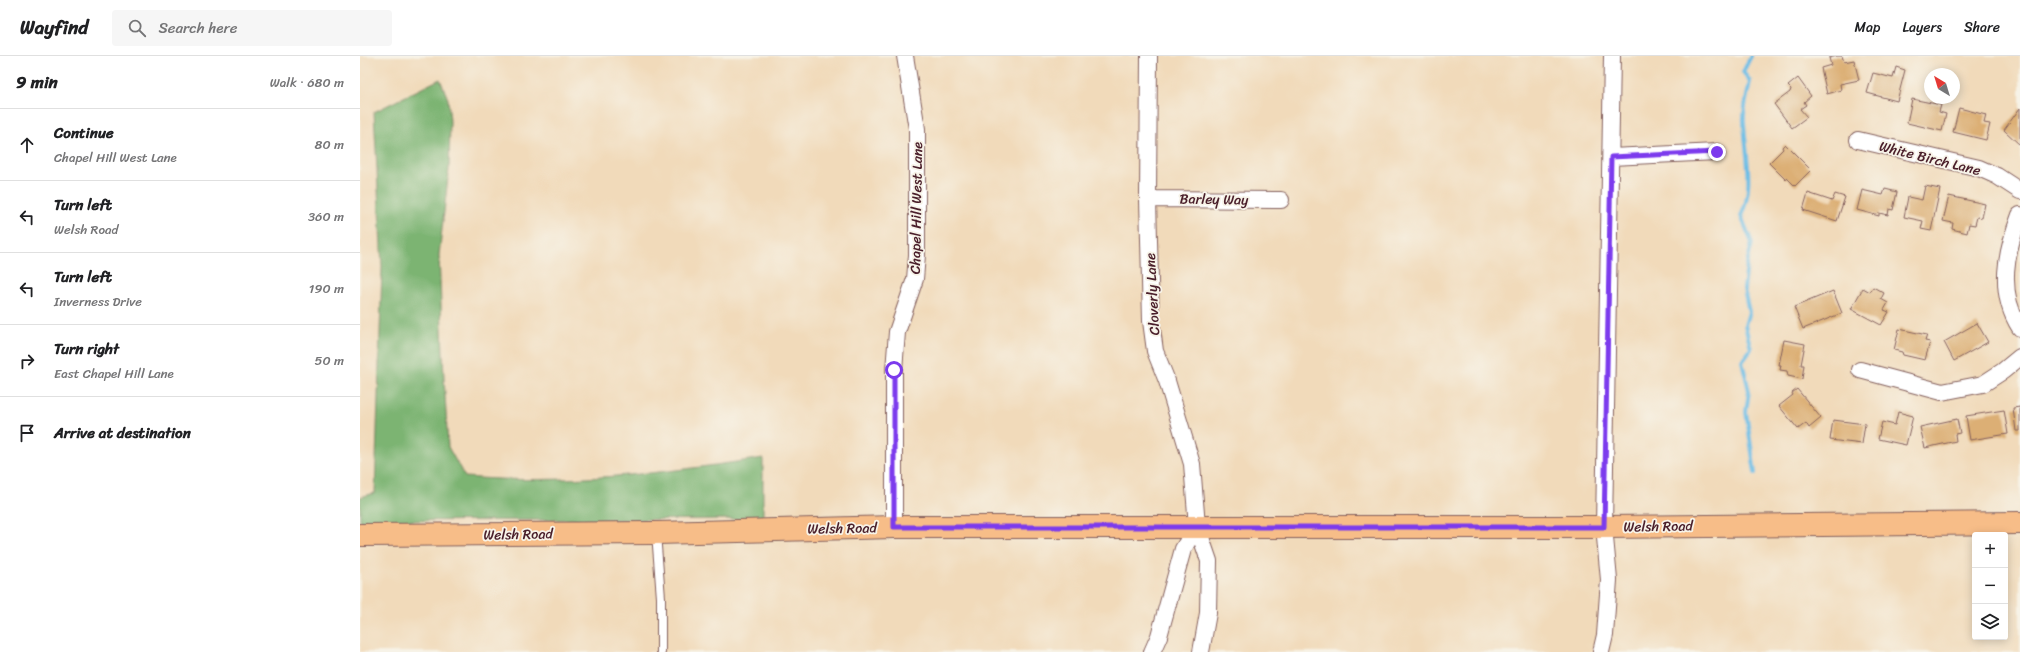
<!DOCTYPE html>
<meta charset="utf-8">
<style>
body{margin:0;font-family:Sriracha,sans-serif;background:#f6f6f6;color:#202124}
.controls{position:absolute;right:12px;bottom:12px;display:grid;overflow:hidden;border-radius:4px;box-shadow:0 2px 10px #0003}
.controls button{width:36px;height:36px;display:grid;place-items:center;padding:0;border:0;border-bottom:1px solid #e0e0e0;background:#fff;color:#202124;font:20px sans-serif}
.compass{position:absolute;left:1564px;top:12px;width:36px;height:36px;border-radius:50%;background:#fff;box-shadow:0 2px 10px #0003;rotate:322deg}
.stop{position:absolute;width:12px;height:12px;margin:-9px;border:3px solid #7c3aed;border-radius:50%;background:#fff}
.stop.end{background:#7c3aed;border-color:#fff;box-shadow:0 1px 4px #0008}
.list{margin:0;padding:0;list-style:none}
h2{display:flex;justify-content:space-between;align-items:center;height:52px;margin:0;padding:0 16px;font-size:17px}
h2 small{font-size:13px;font-weight:400;color:#757577}
.list li{display:grid;grid-template-columns:26px 1fr auto;gap:12px;align-items:center;box-sizing:border-box;height:72px;padding:0 16px;border-top:1px solid #e0e0e0}
.list b{display:block;font-size:15px;white-space:nowrap}
.list p{margin:0;font-size:13px;white-space:nowrap;color:#757577}
.list em{font-size:13px;font-style:normal;color:#757577}
.icon{flex:none;width:22px;height:22px;fill:none;stroke:currentColor;stroke-width:2;stroke-linecap:round;stroke-linejoin:round}
.map{position:relative;flex:none;width:1660px;height:596px;overflow:hidden}
header{display:flex;align-items:center;gap:24px;box-sizing:border-box;height:56px;padding:0 20px;background:#fff;border-bottom:1px solid #e0e0e0}
header strong{font-size:19px}
nav{display:flex;gap:22px;margin-inline-start:auto;font-size:14px}
.search{width:280px;height:36px;background:#f6f6f6;display:flex;align-items:center;gap:10px;box-sizing:border-box;padding:0 14px;border-radius:4px;color:#757577;font-size:15px}
main{display:flex}
aside{flex:1;background:#fff}
.map>svg:first-child{display:block}
</style>
<header>
<strong>Wayfind</strong>
<div class="search"><svg class="icon" aria-label="search" viewBox="0 0 24 24"><circle cx="10" cy="10" r="6"/><path d="M15 15l6 6"/></svg>Search here</div>
<nav><a>Map</a><a>Layers</a><a>Share</a></nav>
</header>
<main>
<aside>
<h2>9 min<small>Walk · 680 m</small></h2>
<ul class="list">
<li><svg class="icon" aria-label="ahead" viewBox="0 0 24 24"><path d="M12 20V5M6 11l6-6 6 6"/></svg><div><b>Continue</b><p>Chapel Hill West Lane</p></div><em>80 m</em></li>
<li><svg class="icon" aria-label="left" viewBox="0 0 24 24"><path d="M17 20v-9H6M10 6l-5 5 5 5"/></svg><div><b>Turn left</b><p>Welsh Road</p></div><em>360 m</em></li>
<li><svg class="icon" aria-label="left" viewBox="0 0 24 24"><path d="M17 20v-9H6M10 6l-5 5 5 5"/></svg><div><b>Turn left</b><p>Inverness Drive</p></div><em>190 m</em></li>
<li><svg class="icon" aria-label="right" viewBox="0 0 24 24"><path d="M7 20v-9h11M14 6l5 5-5 5"/></svg><div><b>Turn right</b><p>East Chapel Hill Lane</p></div><em>50 m</em></li>
<li><svg class="icon" aria-label="arrive" viewBox="0 0 24 24"><path d="M6 21V4h12l-3 4 3 4H6"/></svg><div><b>Arrive at destination</b></div></li>
</ul>
</aside>
<div class="map">
<svg width="1660" height="596" viewBox="0 0 1660 596">
<rect width="100%" height="100%" fill="#f7f3e8"/>
<filter id="ink" filterUnits="userSpaceOnUse"><feTurbulence type="fractalNoise" baseFrequency=".025" numOctaves="2"/><feDisplacementMap in="SourceGraphic" scale="8" xChannelSelector="R" yChannelSelector="G"/><feConvolveMatrix kernelMatrix="1 2 1 2 8 2 1 2 1" color-interpolation-filters="sRGB"/></filter>
<filter id="wash" filterUnits="userSpaceOnUse"><feTurbulence type="fractalNoise" baseFrequency=".012" numOctaves="4" result="noise"/><feDisplacementMap in="SourceGraphic" scale="16" xChannelSelector="R" yChannelSelector="G"/><feGaussianBlur stdDeviation="0.9" result="paint"/><feColorMatrix in="noise" values="0 0 0 0 0 0 0 0 0 0 0 0 0 0 0 0 0 1.4 0 .05"/><feComposite in="paint" operator="in"/></filter>
<g filter="url(#wash)">
<rect width="100%" height="100%" fill="#f1daba"/>
<!-- forest -->
<path fill="#7bb472" stroke="#626a4e" d="M80,23L88,43L90,65L89,113L79,199L84,322L88,391L105,421C205,429 305,417 403,402V463L0,465V441L15,437L22,211L14,56Z"/>
<g fill="none" stroke-linecap="round" stroke-linejoin="round">
<!-- stream -->
<path stroke="#69bce5" stroke-width="4" d="M1391,0L1383,16L1390,25C1388,38 1383,52 1384,65C1385,96 1395,131 1381,160L1392,187L1387,208L1384,233L1389,256L1385,269L1391,293L1382,305L1389,335L1386,356L1395,417"/>
</g>
<g id="blocks">
<!-- building -->
<path fill="#dcaf75" d="M1477,0H1482L1484,6L1494,4L1499,24L1480,28L1481,34L1467,38L1461,12L1471,9L1469,2Z
M1536,11L1545,14L1537,45L1507,37L1513,17L1533,22Z
M1438,22L1451,40L1444,46L1446,49L1440,53L1447,61L1432,72L1414,48L1430,36L1431,33L1428,30Z
M1552,43L1581,49L1579,56L1586,58L1582,75L1547,67Z
M1599,52L1626,59L1624,67L1630,68L1626,84L1593,76Z
M1660,52V89L1644,74Z
M1425,88L1451,114L1435,130L1427,122L1426,124L1409,107L1423,93L1422,91Z
M1565,130L1580,133L1571,175L1561,173L1563,165L1544,161L1548,141L1562,144Z
M1525,133L1537,136L1533,154L1529,153L1528,159L1519,157V160L1497,154L1502,134L1523,139Z
M1448,137L1472,145L1475,138L1485,141L1477,165L1443,154Z
M1589,140L1625,148L1622,162L1617,161L1615,169L1609,168L1607,177L1592,173L1593,167L1583,165Z
M1513,231L1524,237L1521,243L1528,247L1524,254L1529,256L1521,269L1491,253L1503,232L1510,236Z
M1473,235L1482,257L1443,273L1434,251Z
M1617,267L1628,286L1594,305L1584,286Z
M1539,273L1567,279L1565,285L1570,286L1565,304L1543,299L1542,296L1534,294Z
M1424,284L1445,288L1441,309H1444L1442,323L1428,320L1427,315L1420,314L1421,309H1419Z
M1437,333L1461,362L1449,372L1446,367L1438,373L1419,350L1433,339L1432,337Z
M1660,351V375H1656L1653,352Z
M1644,354L1648,378L1610,384L1606,360Z
M1538,356L1553,360L1546,389L1518,383L1522,366L1535,369Z
M1597,363L1600,377L1595,378L1596,385L1565,392L1560,371Z
M1473,364L1505,368L1502,388L1470,384Z"/>
</g>
</g>
<g filter="url(#ink)">
<use href="#blocks" fill-opacity="0" stroke="#84605d" stroke-width="1"/>
<g fill="none" stroke-linecap="round" stroke-linejoin="round">
<!-- service casing -->
<g stroke="#84605d" stroke-width="10">
<path id="service" d="M296,477L301,542V596"/>
</g>
<!-- minor casing -->
<g stroke="#84605d" stroke-width="18">
<path id="minor" d="M789,0L788,143L791,265L795,295L807,325L832,408L837,470L849,505L848,557L841,596
M1498,84L1619,112L1637,120L1660,135
M1251,101L1357,96
M788,143L921,144
M1660,159C1646,196 1637,236 1660,272
M1500,314L1582,336L1623,328L1643,315L1660,301
M534,471V314L537,276L555,223L557,199V73L545,0
M792,596L799,580L823,493L837,470
M1241,596L1245,579L1249,524L1244,471L1252,0"/>
</g>
<!-- primary casing -->
<g stroke="#84605d" stroke-width="24">
<path id="primary" d="M0,479L296,477L534,471H1244L1660,467"/>
</g>
<!-- service -->
<use href="#service" stroke="#fff" stroke-width="8"/>
<!-- minor -->
<use href="#minor" stroke="#fff" stroke-width="16"/>
<!-- primary -->
<use href="#primary" stroke="#f7bd88" stroke-width="22"/>
</g>
</g>
<g fill="none" stroke-linecap="round" stroke-linejoin="round" filter="url(#ink)">
<!-- route -->
<path stroke="#7c3aed" stroke-width="5" d="M534,314V471H1244L1251,101L1357,96"/>
</g>
<g text-anchor="middle" stroke-width="3.5" stroke-linejoin="round" paint-order="stroke">
<!-- street labels -->
<g font-size="14" fill="#4a1f2b" stroke="#f7f3e8">
<text transform="translate(1570 102) rotate(14)" y="5">White Birch Lane</text>
<text transform="translate(854 143) rotate(1)" y="5">Barley Way</text>
<text transform="translate(556 152) rotate(-89)" y="5">Chapel Hill West Lane</text>
<text transform="translate(792 238) rotate(-93)" y="5">Cloverly Lane</text>
<text transform="translate(1298 470) rotate(-1)" y="5">Welsh Road</text>
<text transform="translate(482 472) rotate(-1)" y="5">Welsh Road</text>
<text transform="translate(158 478) rotate(-1)" y="5">Welsh Road</text>
</g>
</g>
</svg>
<div class="controls">
<button>+</button>
<button>−</button>
<button><svg class="icon" aria-label="layers" viewBox="0 0 24 24"><path d="M12 4l9 5-9 5-9-5zM3 14l9 5 9-5"/></svg></button>
</div>
<svg class="compass" viewBox="-18 -18 36 36"><path d="M0-13l5 13h-10z" fill="#e53935"/><path d="M0 13l5-13h-10z" fill="#757577"/></svg>
<div class="stop" style="left:534px;top:314px"></div>
<div class="stop end" style="left:1357px;top:96px"></div>
</div>
</main>
